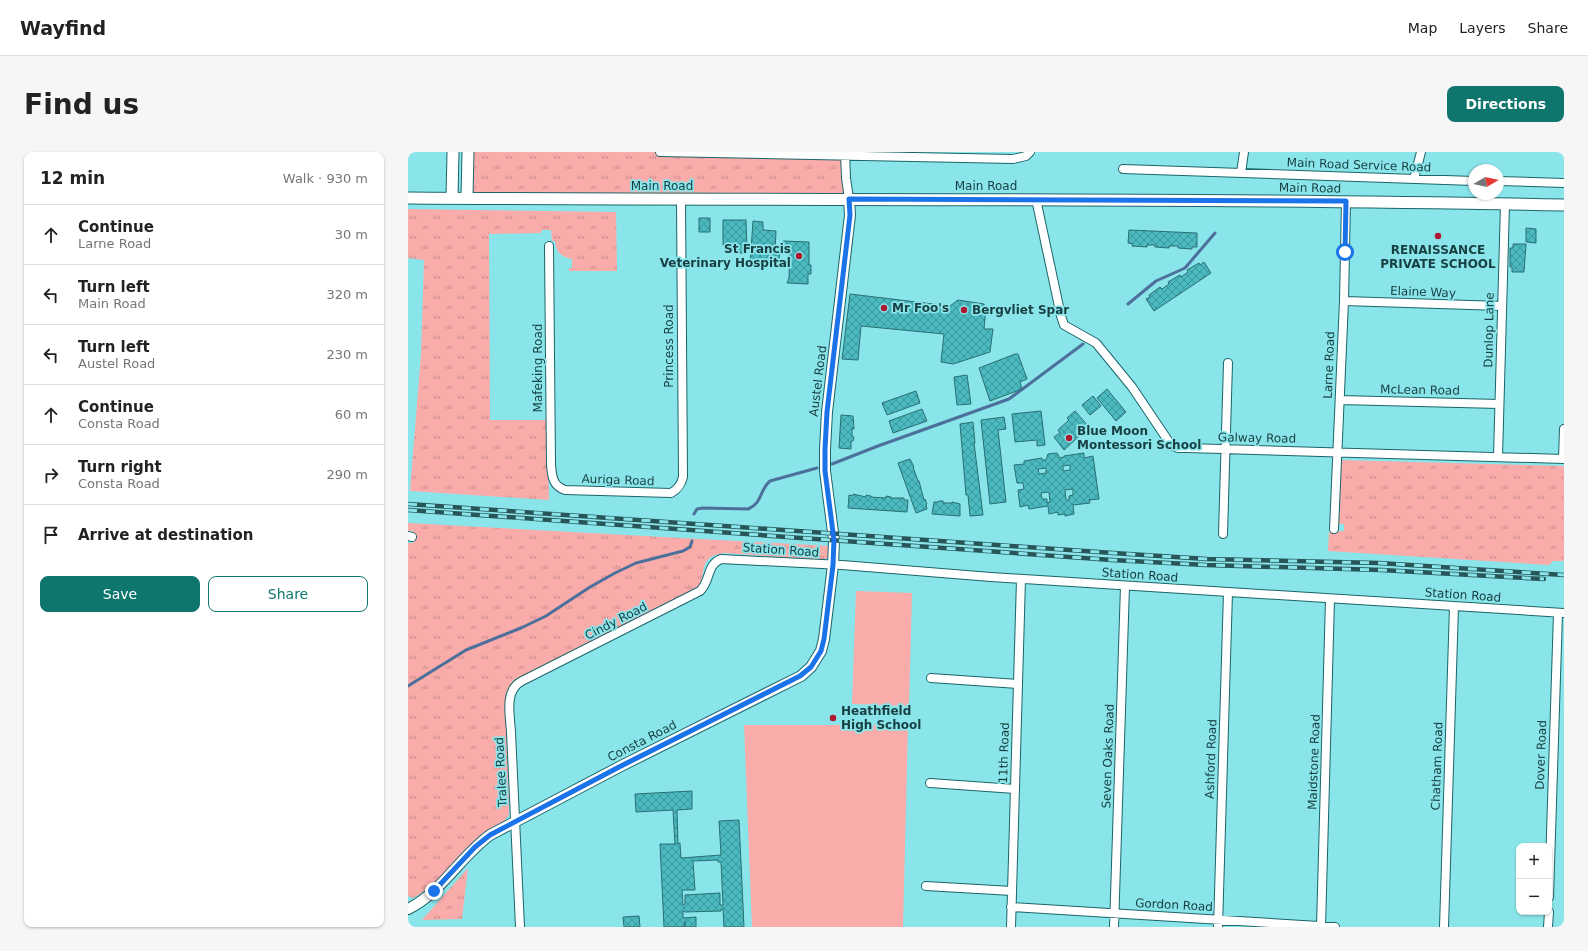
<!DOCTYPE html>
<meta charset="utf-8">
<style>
body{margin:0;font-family:"DejaVu Sans",sans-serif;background:#f6f6f6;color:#222}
.controls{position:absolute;right:12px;bottom:12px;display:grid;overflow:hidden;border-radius:8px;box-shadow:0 1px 3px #0004}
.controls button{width:36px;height:36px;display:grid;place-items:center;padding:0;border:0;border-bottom:1px solid #e0e0e0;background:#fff;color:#222;font:20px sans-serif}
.compass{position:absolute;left:1060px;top:12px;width:36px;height:36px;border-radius:50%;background:#fff;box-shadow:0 1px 3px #0004;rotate:81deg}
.stop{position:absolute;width:12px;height:12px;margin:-9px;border:3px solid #1a73e8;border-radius:50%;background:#fff}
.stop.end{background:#1a73e8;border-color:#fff;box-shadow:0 1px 4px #0008}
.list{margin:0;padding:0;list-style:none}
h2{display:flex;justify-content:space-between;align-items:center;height:52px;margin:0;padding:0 16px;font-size:17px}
h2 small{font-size:13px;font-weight:400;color:#767676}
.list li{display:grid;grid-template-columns:26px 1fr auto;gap:12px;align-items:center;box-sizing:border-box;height:60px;padding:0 16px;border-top:1px solid #e0e0e0}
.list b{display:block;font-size:15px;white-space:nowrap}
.list p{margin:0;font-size:13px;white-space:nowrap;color:#767676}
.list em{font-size:13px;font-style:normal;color:#767676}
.actions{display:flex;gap:8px;padding:12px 16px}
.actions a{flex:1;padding:9px 0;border:1px solid #0f766e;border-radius:8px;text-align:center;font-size:14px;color:#0f766e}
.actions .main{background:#0f766e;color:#fff}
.icon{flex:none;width:22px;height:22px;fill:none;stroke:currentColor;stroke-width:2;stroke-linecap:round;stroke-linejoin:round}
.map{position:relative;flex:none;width:1156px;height:775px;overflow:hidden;border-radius:8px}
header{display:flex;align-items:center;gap:24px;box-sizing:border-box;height:56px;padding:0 20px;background:#fff;border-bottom:1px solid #e0e0e0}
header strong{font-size:19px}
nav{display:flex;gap:22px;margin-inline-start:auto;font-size:14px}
.intro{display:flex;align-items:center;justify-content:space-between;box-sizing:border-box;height:96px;padding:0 24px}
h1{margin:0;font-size:28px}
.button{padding:10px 18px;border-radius:8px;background:#0f766e;color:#fff;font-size:14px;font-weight:700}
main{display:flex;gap:24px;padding:0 24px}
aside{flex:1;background:#fff;border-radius:8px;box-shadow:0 1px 3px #0004}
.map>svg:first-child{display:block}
</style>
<header>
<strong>Wayfind</strong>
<nav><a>Map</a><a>Layers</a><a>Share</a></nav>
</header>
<div class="intro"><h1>Find us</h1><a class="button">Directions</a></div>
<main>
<aside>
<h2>12 min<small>Walk · 930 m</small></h2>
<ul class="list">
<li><svg class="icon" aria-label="ahead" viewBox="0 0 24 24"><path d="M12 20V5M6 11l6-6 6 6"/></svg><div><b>Continue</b><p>Larne Road</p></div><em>30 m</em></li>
<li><svg class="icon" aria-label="left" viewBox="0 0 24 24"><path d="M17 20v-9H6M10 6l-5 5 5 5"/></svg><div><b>Turn left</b><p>Main Road</p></div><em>320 m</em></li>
<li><svg class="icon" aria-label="left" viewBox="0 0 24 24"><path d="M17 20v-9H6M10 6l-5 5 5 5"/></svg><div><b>Turn left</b><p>Austel Road</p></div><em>230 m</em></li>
<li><svg class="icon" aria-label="ahead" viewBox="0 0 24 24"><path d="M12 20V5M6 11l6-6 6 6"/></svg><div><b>Continue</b><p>Consta Road</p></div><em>60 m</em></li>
<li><svg class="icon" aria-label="right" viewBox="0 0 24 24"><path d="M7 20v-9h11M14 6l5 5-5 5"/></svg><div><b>Turn right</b><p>Consta Road</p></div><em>290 m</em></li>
<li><svg class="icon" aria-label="arrive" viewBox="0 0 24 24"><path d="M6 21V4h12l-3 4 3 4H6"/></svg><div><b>Arrive at destination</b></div></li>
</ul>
<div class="actions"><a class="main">Save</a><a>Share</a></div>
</aside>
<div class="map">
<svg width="1156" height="775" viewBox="0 0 1156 775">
<defs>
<pattern id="grass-tufts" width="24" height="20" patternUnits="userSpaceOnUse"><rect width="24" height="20" fill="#faacaa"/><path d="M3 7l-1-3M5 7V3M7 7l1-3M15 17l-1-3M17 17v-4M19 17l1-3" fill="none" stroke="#c98d8c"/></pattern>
<pattern id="building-cross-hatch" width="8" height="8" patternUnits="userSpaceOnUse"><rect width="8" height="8" fill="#4bb9c0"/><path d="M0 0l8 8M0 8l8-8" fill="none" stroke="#3d989d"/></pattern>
</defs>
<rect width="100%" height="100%" fill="#8ae5ea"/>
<!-- grass -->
<path fill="url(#grass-tufts)" d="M60,0H252L437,3L441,47L59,45Z
M0,57L208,60L209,119H161V116H164V107C153,105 148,100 147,89H144L143,78H134L133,81L81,82L82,268H139L141,348L2,339L13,202L16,108L0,106Z
M930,308L1156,314V409H1145L1141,413L920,399L921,380L936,379V372H929Z
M0,371L421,394V405L415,408L316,401C286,405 302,425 287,437L106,528L100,537L98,546L101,662C98,671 87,673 80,678C76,680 73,684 71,687C58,699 18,743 4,746L0,744V391H5V379H0Z
M60,716L54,767L14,768Z"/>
<!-- green -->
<path fill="#faacaa" d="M448,439L504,441L501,554L444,552Z
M336,573H500L495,775H344Z"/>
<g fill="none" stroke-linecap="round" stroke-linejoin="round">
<!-- stream -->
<path stroke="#4c709b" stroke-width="3" d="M720,152L748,129L777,116L807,81
M424,312L470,294L601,247L675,192
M286,362L289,357L295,356L340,357C355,351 351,338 362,329L409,316
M0,534L58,498L113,476L138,464L182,435L207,421L228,411L275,399L282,395L284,389"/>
</g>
<!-- building -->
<path fill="url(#building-cross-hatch)" stroke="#286f73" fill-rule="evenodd" d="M291,66H302V80H291Z
M315,68H338L339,101H325L326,94L315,93Z
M345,69L355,70V78L368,79L367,99H372L370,115L342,113Z
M1118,76L1128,77V91L1118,90Z
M721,78L789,81V95H784V97L770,96V94H761V96L747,95V93H739V95L724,94L725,92L720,91Z
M375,89L401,90V113H403V122H400V132L379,131L381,126L382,95H375Z
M1105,92H1118L1116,120H1104V115H1102V96H1105Z
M796,110L803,121L746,159L738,147L742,145L741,143L752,135L754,137L761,132L760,130L772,123L773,125L780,120L779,118L791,111L792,113Z
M442,142L542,154L550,148L576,152V154L578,155L576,177H585L582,200L545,212L533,210L536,182L453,174L450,208L434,207Z
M607,202H610L619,227L612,230L614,237L582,249L571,216Z
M559,223L563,252L549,253L546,225Z
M699,237L718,260L708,269L689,246Z
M508,239L512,251L479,263L474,251Z
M685,244L693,254L682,263L674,253Z
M514,257L519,269L485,281L481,269Z
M633,259L637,293L629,294V288L607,290L604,262Z
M667,259L681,275L656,298L646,285L652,281L650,278L661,268L659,266Z
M433,263L445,264L446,277H444V284L446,285L445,289H443V297L431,296Z
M596,265L598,277L590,278L598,350L582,352L573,268Z
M565,270L567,291H566L575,363L562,364L560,343H558L552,272Z
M649,301L652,306L656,305V304L676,301V306L685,304L691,347L682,348L681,347L682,351L665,353L666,362L657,364V362L650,363V360L641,362L640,354L621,357L620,353L612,355L610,338L616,337L615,331H609L606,313L616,312V309L634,306V308H638L640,302ZM662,313V318L655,319V314ZM638,316V321L631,322L630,317ZM665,337V343L661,344V348H658L657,338ZM641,340L642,350L639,351V347H634L633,341Z
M502,307L506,315H505L510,329H511L516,348L517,347L519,352L518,353L519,357L508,361L490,311Z
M445,342L458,345V343L463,344V345L478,346V344L483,345V346H496V348H500L499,360L440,356L441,343L445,344Z
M531,349H535V351H544V350L552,352V364L524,362L526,350H530Z
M284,639V657L269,658L270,692L272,691L273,706L313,703L311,669L331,668L336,775H316L315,757H313V759L277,760L275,759V766L288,765V775H277V769L276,775H256L252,692H267L265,658L228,660L227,642ZM310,708V710H313L315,753H312V741L277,743V752L275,753L274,738H287L285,709Z
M231,764L232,775H216L215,765Z"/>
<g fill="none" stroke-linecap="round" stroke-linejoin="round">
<!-- minor casing -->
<g stroke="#1b6569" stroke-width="10">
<path id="minor" d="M252,0L605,7L618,4L622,0
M437,0L438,26L441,47
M715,17L1066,29
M833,21L836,0
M1006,27L1013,0
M1090,29L1156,31
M628,47L653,164L656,173L688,191L724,235L763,293L770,296H779L1156,307
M141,94L143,313C144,325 145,334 157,338L263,341C270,337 273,333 275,325L273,48
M936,149L1094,154
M932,248L1091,252
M1090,305L1097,52
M1155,307L1156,277
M926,377L936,149L938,49
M815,382L820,211
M0,384L4,385
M523,526L610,532
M522,631L607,637
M518,734L604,739
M1141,745L1150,461
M603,755L927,775
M112,775L103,580C102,563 96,538 114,529L292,439C303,429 298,413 313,407L434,413L583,425L1156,461
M603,775L613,427
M706,775L717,434
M810,775L820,440
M913,775L922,447
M1036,775L1046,454
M1140,775L1141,760"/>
</g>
<!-- tertiary casing -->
<g stroke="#1b6569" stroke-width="12">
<path id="tertiary" d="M0,757C33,741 52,705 82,683L213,614L393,524L403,515L413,499L416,487L425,413L426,388L417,319V297L419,260L442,63L441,47"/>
</g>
<!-- secondary casing -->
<g stroke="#1b6569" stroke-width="13">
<path id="secondary" d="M59,45L60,0
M0,46C385,49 771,45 1156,53
M44,46L45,0"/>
</g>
<!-- minor -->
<use href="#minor" stroke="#fff" stroke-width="8"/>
<!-- tertiary -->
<use href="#tertiary" stroke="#fff" stroke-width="10"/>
<!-- secondary -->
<use href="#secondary" stroke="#fff" stroke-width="11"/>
<!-- rail casing -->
<g stroke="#275558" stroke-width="4.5">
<path id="rail" d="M0,352L705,401L799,407L971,411L1156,423
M0,358L704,408L798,413L973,418L1136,427"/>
</g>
<!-- rail -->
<use href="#rail" stroke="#8ae5ea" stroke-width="3" stroke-dasharray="9" stroke-linecap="butt"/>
</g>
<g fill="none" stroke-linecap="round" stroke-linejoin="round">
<!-- route -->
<path stroke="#1a73e8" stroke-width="5" d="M26,739L67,695L82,683L213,614L392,524L403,515L413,499L416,487L425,413L426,388L417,319V297L419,260L442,63L441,47L938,49L937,100"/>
</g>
<!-- markers -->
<g fill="#ad1930" stroke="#8ae5ea" stroke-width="1.5">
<circle cx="1030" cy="84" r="4"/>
<circle cx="391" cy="104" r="4"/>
<circle cx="476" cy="156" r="4"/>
<circle cx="556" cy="158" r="4"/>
<circle cx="661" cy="286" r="4"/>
<circle cx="425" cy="566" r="4"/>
</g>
<g text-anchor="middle" stroke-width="3.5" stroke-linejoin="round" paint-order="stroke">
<!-- street labels -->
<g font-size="12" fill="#173e40" stroke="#8ae5ea">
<text transform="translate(951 13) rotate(2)" y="4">Main Road Service Road</text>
<text x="254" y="38">Main Road</text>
<text x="578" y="38">Main Road</text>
<text transform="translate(902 36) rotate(1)" y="4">Main Road</text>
<text transform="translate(1015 140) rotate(2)" y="4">Elaine Way</text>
<text transform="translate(1081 178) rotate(-89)" y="4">Dunlop Lane</text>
<text transform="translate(261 194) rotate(-90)" y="4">Princess Road</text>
<text transform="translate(921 213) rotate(-88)" y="4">Larne Road</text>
<text transform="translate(130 216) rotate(-90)" y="4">Mafeking Road</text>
<text transform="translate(410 229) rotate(-83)" y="4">Austel Road</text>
<text transform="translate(1012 238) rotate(1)" y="4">McLean Road</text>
<text transform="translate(849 286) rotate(1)" y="4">Galway Road</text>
<text transform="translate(210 328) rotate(2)" y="4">Auriga Road</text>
<text transform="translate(373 398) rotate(4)" y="4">Station Road</text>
<text transform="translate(732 423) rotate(4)" y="4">Station Road</text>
<text transform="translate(1055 443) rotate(4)" y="4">Station Road</text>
<text transform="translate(208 469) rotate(-27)" y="4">Cindy Road</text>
<text transform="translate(234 589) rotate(-27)" y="4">Consta Road</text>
<text transform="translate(596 601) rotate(-88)" y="4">11th Road</text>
<text transform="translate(1133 603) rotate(-88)" y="4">Dover Road</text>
<text transform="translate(700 604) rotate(-88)" y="4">Seven Oaks Road</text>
<text transform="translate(803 607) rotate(-88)" y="4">Ashford Road</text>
<text transform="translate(906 610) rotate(-88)" y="4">Maidstone Road</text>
<text transform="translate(1029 614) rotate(-88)" y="4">Chatham Road</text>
<text transform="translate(93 620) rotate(-93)" y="4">Tralee Road</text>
<text transform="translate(766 753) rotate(3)" y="4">Gordon Road</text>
</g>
<!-- poi labels -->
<g font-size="12" font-weight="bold" fill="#173e40" stroke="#8ae5ea" text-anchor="start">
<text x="383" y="101" text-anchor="end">St Francis<tspan x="383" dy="14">Veterinary Hospital</tspan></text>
<text x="1030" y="102" text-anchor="middle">RENAISSANCE<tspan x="1030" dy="14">PRIVATE SCHOOL</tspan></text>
<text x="484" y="160">Mr Foo's</text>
<text x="564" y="162">Bergvliet Spar</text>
<text x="669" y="283">Blue Moon<tspan x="669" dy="14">Montessori School</tspan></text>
<text x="433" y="563">Heathfield<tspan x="433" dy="14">High School</tspan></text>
</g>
</g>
</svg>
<div class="controls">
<button>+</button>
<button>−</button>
</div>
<svg class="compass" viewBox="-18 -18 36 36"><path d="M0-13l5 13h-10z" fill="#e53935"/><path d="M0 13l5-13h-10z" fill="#767676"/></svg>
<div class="stop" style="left:937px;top:100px"></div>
<div class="stop end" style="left:26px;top:739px"></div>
</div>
</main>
